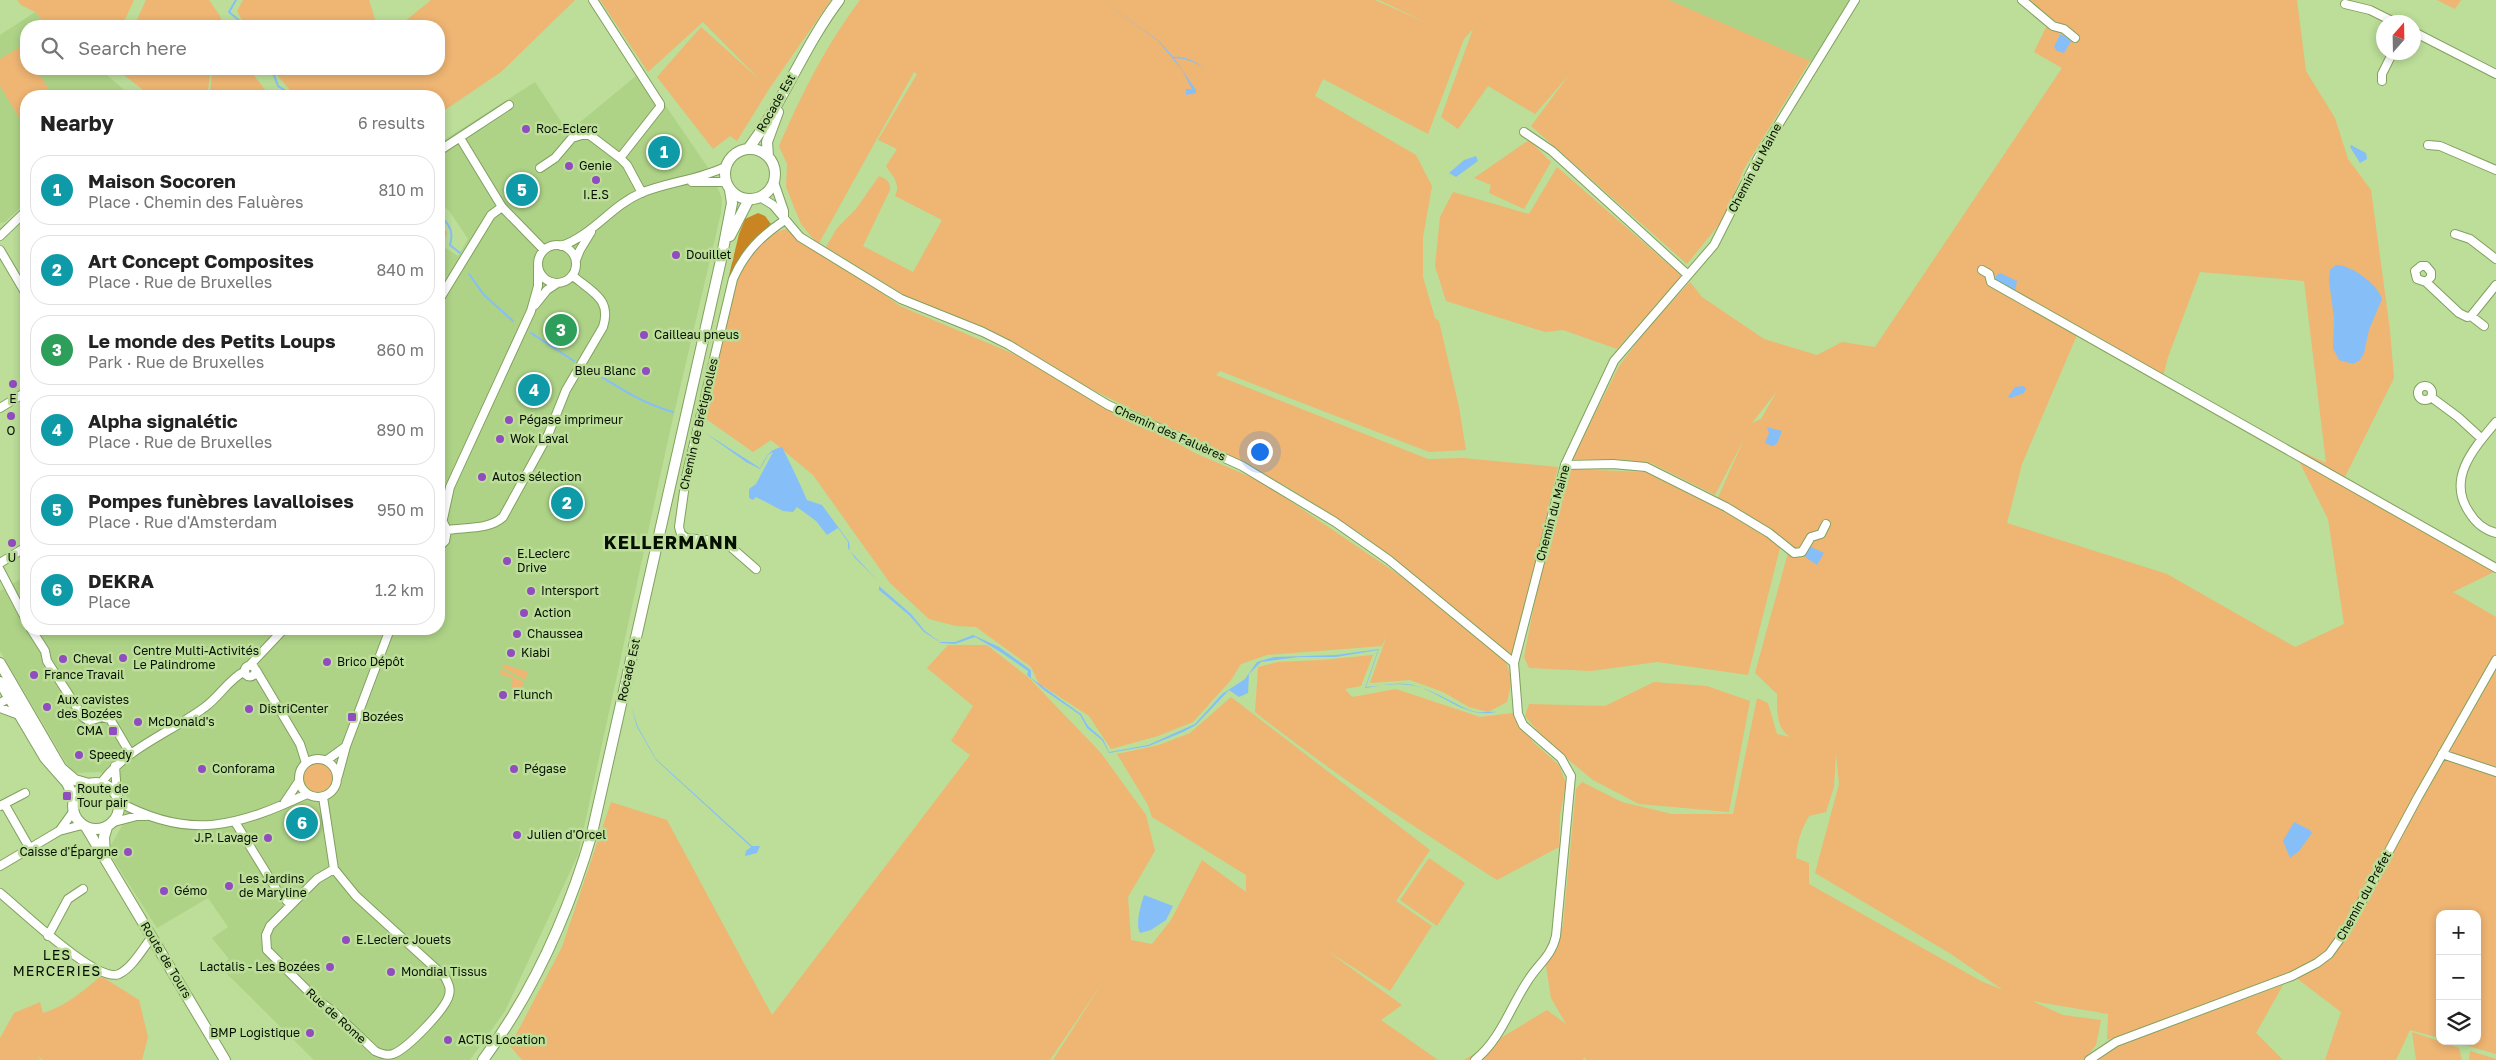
<!DOCTYPE html>
<meta charset="utf-8">
<style>
body{margin:0;font-family:"Golos Text",sans-serif;background:#f2f2f2;color:#222}
.controls{position:absolute;right:15px;bottom:15px;display:grid;overflow:hidden;border-radius:10px;box-shadow:0 2px 8px #0003}
.controls button{width:45px;height:45px;display:grid;place-items:center;padding:0;border:0;border-bottom:1px solid #e0e0e0;background:#fff;color:#222;font:25px sans-serif}
.compass{position:absolute;left:2376px;top:15px;width:45px;height:45px;border-radius:50%;background:#fff;box-shadow:0 2px 8px #0003;rotate:20deg}
.you{position:absolute;left:1259px;top:451px;width:18px;height:18px;margin:-12px;border:4px solid #fff;border-radius:50%;background:#1a73e8;box-shadow:0 0 0 8px #1a73e833}
.badge{display:grid;place-items:center;width:32px;height:32px;border-radius:50%;background:#7c3aed;color:#fff;font-size:16px;font-weight:700}
.pin{position:absolute;translate:-50% -50%;border:2px solid #fff;box-shadow:0 1px 5px #0006}
.list{margin:0;padding:0;list-style:none}
h2{display:flex;justify-content:space-between;align-items:center;height:65px;margin:0;padding:0 20px;font-size:21px}
h2 small{font-size:16px;font-weight:400;color:#767676}
.list li{display:grid;grid-template-columns:32px 1fr auto;gap:15px;align-items:center;box-sizing:border-box;height:70px;margin:0 10px 10px;padding:0 10px;border:1px solid #e0e0e0;border-radius:20px}
.list b{display:block;font-size:19px;white-space:nowrap}
.list p{margin:0;font-size:16px;white-space:nowrap;color:#767676}
.list em{font-size:16px;font-style:normal;color:#767676}
.icon{flex:none;width:28px;height:28px;fill:none;stroke:currentColor;stroke-width:2;stroke-linecap:round;stroke-linejoin:round}
.map{position:relative;flex:none;width:2496px;height:1060px;overflow:hidden}
.search{position:absolute;background:#fff;box-shadow:0 2px 8px #0003;left:20px;top:20px;width:425px;height:55px;display:flex;align-items:center;gap:12px;box-sizing:border-box;padding:0 18px;border-radius:20px;color:#767676;font-size:19px}
.panel{position:absolute;background:#fff;box-shadow:0 2px 8px #0003;left:20px;top:90px;width:425px;height:545px;border-radius:20px}
.map>svg:first-child{display:block}
</style>
<div class="map">
<svg width="2496" height="1060" viewBox="0 0 2496 1060">
<rect width="100%" height="100%" fill="#bcde99"/>
<!-- built -->
<path fill="#aed387" d="M1669,0H1860L1819,66Z
M35,12L47,26H26V69H100L131,96H26V202L5,222L0,223V35Z
M642,71L709,169L722,198L721,213L670,431L578,855L505,1011L470,1060H314L220,967L229,959L212,938L228,927L208,898L157,928L111,856V845L122,826L128,800L122,783L100,772L72,773L0,651V591L26,576V629H439V251L444,247L458,256L468,239L450,212L439,202V143L535,82L568,132Z"/>
<!-- green -->
<path fill="#eeb573" fill-rule="evenodd" d="M17,0H134L122,26H47L35,12L21,5Z
M146,0H209L220,16L223,26H134Z
M243,0H369L377,26H245L237,11Z
M431,0H575L501,72L439,114V96H295L272,69H439V26H399Z
M600,0H831L769,89L737,141L730,136L713,149L657,77L701,27L759,79L703,22L648,72Z
M860,0H1375L1429,24L1379,0H1669L1810,61L1744,169L1725,217L1687,264L1531,126L1569,75L1535,114L1488,86L1458,129L1441,117L1473,29L1464,39L1428,134L1323,79L1315,96L1416,155L1432,186L1423,237V277L1435,318L1439,321L1459,407L1466,450L1429,452L1220,371L1216,375L1428,459L1463,458L1558,467L1513,657L1364,536L1286,486L1099,393L954,316L913,301L826,247L837,228L856,209L879,176C886,179 891,182 890,190L863,246L913,272L942,220L895,196C901,183 893,177 886,166L897,149L878,140L917,74L914,72L818,245L801,224L786,187L787,164L779,146C801,95 826,45 860,0Z
M2027,0H2297L2306,71L2335,118L2348,159L2371,190L2390,330L2394,378L2343,481L2496,571L2453,592L2496,617V1054L2451,1041H2477V914H2440V1038L2410,1030L2396,1060H2325L2341,1012L2291,974L2107,1040L2108,1014L2032,1001L2063,1015L2101,1020L2096,1045L2084,1060H1586L1584,1057L1583,1060H1464L1547,1010L1566,1024L1551,998L1546,966L1563,925L1576,789L1582,782L1622,802L1672,814H1733L1757,698L1768,703L1777,734L1791,737C1776,730 1777,709 1777,694L1755,673L1788,553L1780,548L1748,675L1657,662L1591,671L1529,668L1524,657L1554,502L1570,469L1645,472L1730,514L1715,504L1745,437L1715,495L1651,463L1617,459H1572L1619,366L1650,325L1690,282L1702,297L1764,339L1817,355L1842,342L1875,347L2062,68L2034,52L2050,19ZM2200,272L2304,281L2326,463L2292,447L2328,519L2344,624L2295,647L2167,574L2007,523L2022,464L2077,335L2162,381L2168,357ZM1777,391L1761,419L1752,423ZM1836,754L1839,784L1815,873L1951,954L2003,990L1981,981L1809,884V863L1796,858C1797,842 1801,830 1809,816L1826,812L1834,787Z
M2437,0H2461L2455,9Z
M22,46L26,53V69H36L53,96H26V129L0,86V59Z
M116,69H211L207,96H151Z
M214,69H249L270,96H210L212,71Z
M1529,140L1551,162L1524,209L1489,193L1491,185L1474,178Z
M1557,167L1682,276L1617,349L1563,330L1545,332L1446,301L1435,266L1440,217L1453,192L1529,214Z
M439,223L447,232L444,245L439,248Z
M792,227L900,306L1045,367L1195,453L1262,482L1408,581L1506,662L1512,680L1507,702L1488,712L1469,707L1443,692L1410,680L1370,683L1387,635L1382,646L1267,655L1241,664L1231,680L1193,722L1158,736L1111,749L1089,716L1043,686L1041,688L1031,667L976,627L956,626L929,619L890,583L813,475L771,440L753,452L706,419C715,377 727,285 751,253C761,240 776,231 792,227Z
M948,645H987L1029,678L1101,753L1146,815L1155,851L1128,897L1131,940L1152,944L1171,920L1202,860L1246,892V875L1152,817L1148,805L1117,754L1159,745L1190,733L1231,697L1430,850L1396,901L1432,926L1390,991L1326,950L1402,1005L1381,1020L1438,1060H1053L1104,980L1050,1060H522L510,1046L562,947L611,802L667,820L772,1015L970,755L951,741L973,706L927,668Z
M1373,655L1361,686L1345,689L1352,697L1396,689L1480,717L1513,713L1534,743L1559,765L1566,784L1560,815L1559,847L1497,880C1414,827 1332,773 1255,712L1258,667L1278,662L1321,660Z
M503,664L528,672L525,680L502,667Z
M501,669L524,682L518,696H515L517,689L511,687L513,679L500,674Z
M1654,682L1707,686L1750,701L1729,812L1639,804L1593,780L1548,743L1525,716L1529,704L1605,706Z
M303 777a15 15 0 1 1 30 0a15 15 0 1 1-30 0Z
M1429,858L1465,883L1437,926L1400,900Z
M101,976L139,1000L148,1037L142,1060H43L36,1055L41,1060H0V1038L14,1013L40,1002L43,1013C66,1006 83,991 101,976Z
M2283,985L2256,1033L2283,1060H2095L2120,1044Z
M2412,1032L2459,1048L2462,1060H2416Z
M2470,1051L2496,1059V1060H2469Z"/>
<!-- forest -->
<path fill="#ca8523" d="M758,213L765,216L771,224L745,251L725,292L739,234L745,219Z"/>
<!-- water -->
<path fill="#86bff8" d="M1101,0L1159,41L1173,57C1183,55 1196,62 1205,67L1185,59L1174,58L1196,90V93L1186,95V89H1192L1182,70L1158,41Z
M2060,34L2072,40L2064,53L2057,51L2054,47Z
M2351,145L2366,153L2367,159L2360,163L2350,147Z
M1476,156L1478,161L1456,177L1449,173L1464,160Z
M2336,265C2351,265 2378,284 2382,299L2369,330L2364,353L2360,360L2353,364L2339,360L2333,348L2334,318L2329,281L2330,270Z
M2000,273L2017,281L2015,292L1995,282L1996,276Z
M2023,386L2026,388L2024,393L2011,398L2008,397L2015,387Z
M1767,427L1782,431L1777,444L1772,446L1765,443L1769,433Z
M704,432L760,468C766,457 769,449 782,447C791,465 799,481 807,500L822,505L849,542L850,551L879,582L855,558L848,548V542L838,528L827,535L816,521L797,507L793,512L783,511L756,497L753,500L749,498V489L756,484L773,452L768,455L760,469L746,462Z
M1809,546L1824,553L1817,565L1805,557Z
M879,586L911,614L925,631L940,642H955L973,635L999,647L1031,670V678L1081,714L1088,726L1103,739L1109,752L1148,745L1195,724L1222,694L1245,679L1257,662L1274,657L1336,655L1379,649L1366,687C1401,683 1413,681 1445,698C1455,703 1466,710 1477,712C1483,713 1491,711 1496,712C1464,720 1439,689 1408,684C1394,682 1378,686 1365,688L1378,650L1336,657H1299L1261,662L1249,674L1248,693L1239,697L1229,690L1196,725L1183,732L1149,746L1109,753L1102,740L1087,728L1080,715L1044,690L1027,675L1028,671L999,651L975,637L955,644L941,643L924,632L909,615L879,590Z
M631,706L638,727L656,759L752,846H760L757,853L745,856L746,851L751,847L656,760L637,727Z
M2294,822L2310,830L2312,833L2299,851L2290,858L2283,841Z
M1144,895L1173,906L1166,920L1151,930L1140,933C1135,923 1141,905 1144,895Z"/>
<g fill="none" stroke-linecap="round" stroke-linejoin="round">
<!-- stream -->
<path stroke="#86bff8" stroke-width="2" d="M236,0L229,12L241,22V26
M263,69L274,75L278,86L287,92L288,96
M439,216C450,223 454,232 450,245L460,253
M469,274L484,295L513,321
M531,333L574,361
M589,369C616,386 641,403 673,412"/>
<!-- minor casing -->
<g stroke="#81a15f" stroke-width="10">
<path id="minor" d="M593,0L660,104V107L620,158
M2022,0L2053,26L2064,29L2075,38
M2345,4L2370,10L2394,22
M2414,32L2496,74
M2382,81V74L2393,52
M1524,132L1552,151L1688,275
M460,138L502,207L544,250
M2428,145L2440,146L2496,170
M439,151L509,105
M540,168L555,158L572,138L585,134L591,136L620,158L627,165L642,193
M692,182H726
M774,182L784,211V217
M760,197L773,205L800,237L901,299L983,332L1009,345L1108,405L1242,466L1335,522L1389,560L1514,663
M2455,234L2470,239L2496,259
M0,236L26,211
M538 264a19 19 0 1 1 38 0a19 19 0 1 1-38 0Z
M561,246C593,235 611,206 641,193C668,182 698,180 725,167
M0,250L26,294
M576,260L580,250L591,232
M1982,270L1989,274L1991,282L2496,568
M2426,282L2431,277V272L2426,266H2421L2415,271L2417,279L2426,282L2459,313L2467,317L2471,316L2496,285
M439,300L491,215L502,207
M535,305L547,290L556,284
M2471,316L2484,326
M2418 393a7 7 0 1 1 14 0a7 7 0 1 1-14 0Z
M2431,397L2458,417L2482,439
M0,408L26,392
M2496,422C2475,447 2446,478 2469,512C2475,522 2484,530 2496,533
M1565,465L1613,464L1646,467L1726,507L1769,533L1794,553L1802,552L1811,537L1821,534L1826,524
M443,519L450,487L531,311L538,286V268
M447,530C465,527 489,530 503,517L548,435L566,390L603,327C612,299 592,292 573,276
M439,547L445,541L447,530L440,516
M0,563L26,547
M756,569L725,542L686,538L681,534L679,527L686,477L733,279C745,252 761,236 785,220
M0,570L26,620
M31,629L45,651L47,661L83,717L89,721L102,717L110,719L130,753
M244.5 671a5.5 5.5 0 1 1 11 0a5.5 5.5 0 1 1-11 0Z
M249,666L284,629
M256,670L300,744L306,763
M0,703L9,698L14,700
M0,708L19,715
M2442,754L2496,772
M299 778a19 19 0 1 1 38 0a19 19 0 1 1-38 0Z
M327,760L345,747
M115,766L117,795
M338,776L346,746L390,629
M101,783C128,747 170,733 205,707C220,696 229,679 245,671
M323,797L334,869L356,896L445,977C448,983 451,988 449,995C446,1009 407,1049 393,1054C387,1056 381,1054 375,1051L334,1012L316,999L267,950L266,935L270,926L317,879L334,869
M119,802C190,841 238,826 307,794
M285,802L299,781
M5,805L29,847
M0,806L25,793
M114,822L137,816H146
M235,822L278,892L290,904
M60,830L73,812
M0,866L59,831L82,825
M0,893C19,908 97,984 119,974C133,967 143,948 152,937
M48,936L68,899L83,889
M1475,1060C1500,1040 1510,1008 1527,982C1537,965 1552,956 1556,936L1571,776L1561,758L1523,725L1518,714L1514,663L1565,465L1614,361L1714,245L1758,158L1855,0
M2089,1060L2116,1042L2292,976L2317,963L2329,954L2347,929L2418,797L2496,660"/>
</g>
<!-- major casing -->
<g stroke="#81a15f" stroke-width="12">
<path id="major" d="M725 174a25 25 0 1 1 50 0a25 25 0 1 1-50 0Z
M748,149C783,103 804,46 839,0
M768,156L767,142L778,112
M730,236L749,199
M0,663L61,768L75,780L89,784
M0,682L45,758L67,783L74,798
M73 806a23 23 0 1 1 46 0a23 23 0 1 1-46 0Z
M86,827L225,1060
M105,857L104,837L107,827
M483,1060C534,991 568,915 592,833L721,260L732,203L730,190"/>
</g>
<!-- minor -->
<use href="#minor" stroke="#fff" stroke-width="8"/>
<!-- major -->
<use href="#major" stroke="#fff" stroke-width="10"/>
</g>
<!-- markers -->
<g fill="#914cbf" stroke="#bcde99" stroke-width="2">
<circle cx="526" cy="129" r="5"/>
<circle cx="569" cy="166" r="5"/>
<circle cx="596" cy="180" r="5"/>
<circle cx="676" cy="255" r="5"/>
<circle cx="644" cy="335" r="5"/>
<circle cx="646" cy="371" r="5"/>
<circle cx="13" cy="384" r="5"/>
<circle cx="11" cy="416" r="5"/>
<circle cx="509" cy="420" r="5"/>
<circle cx="500" cy="439" r="5"/>
<circle cx="482" cy="477" r="5"/>
<circle cx="12" cy="543" r="5"/>
<circle cx="507" cy="561" r="5"/>
<circle cx="531" cy="591" r="5"/>
<circle cx="524" cy="613" r="5"/>
<circle cx="517" cy="634" r="5"/>
<circle cx="511" cy="653" r="5"/>
<circle cx="123" cy="658" r="5"/>
<circle cx="63" cy="659" r="5"/>
<circle cx="327" cy="662" r="5"/>
<circle cx="34" cy="675" r="5"/>
<circle cx="503" cy="695" r="5"/>
<circle cx="47" cy="707" r="5"/>
<circle cx="249" cy="709" r="5"/>
<rect x="347" y="712" width="10" height="10" rx="2.5"/>
<circle cx="138" cy="722" r="5"/>
<rect x="108" y="726" width="10" height="10" rx="2.5"/>
<circle cx="79" cy="755" r="5"/>
<circle cx="202" cy="769" r="5"/>
<circle cx="514" cy="769" r="5"/>
<rect x="62" y="791" width="10" height="10" rx="2.5"/>
<circle cx="517" cy="835" r="5"/>
<circle cx="268" cy="838" r="5"/>
<circle cx="128" cy="852" r="5"/>
<circle cx="229" cy="886" r="5"/>
<circle cx="164" cy="891" r="5"/>
<circle cx="346" cy="940" r="5"/>
<circle cx="330" cy="967" r="5"/>
<circle cx="391" cy="972" r="5"/>
<circle cx="310" cy="1033" r="5"/>
<circle cx="448" cy="1040" r="5"/>
</g>
<g text-anchor="middle" stroke-width="5" stroke-linejoin="round" paint-order="stroke">
<!-- street labels -->
<g font-size="12" fill="#061000" stroke="#bcde99">
<text transform="translate(776 103) rotate(-60)" y="4">Rocade Est</text>
<text transform="translate(1755 168) rotate(-62)" y="4">Chemin du Maine</text>
<text transform="translate(699 424) rotate(-77)" y="4">Chemin de Brétignolles</text>
<text transform="translate(1170 433) rotate(24)" y="4">Chemin des Faluères</text>
<text transform="translate(1553 513) rotate(-75)" y="4">Chemin du Maine</text>
<text transform="translate(629 670) rotate(-77)" y="4">Rocade Est</text>
<text transform="translate(2364 896) rotate(-61)" y="4">Chemin du Préfet</text>
<text transform="translate(166 960) rotate(59)" y="4">Route de Tours</text>
<text transform="translate(336 1016) rotate(42)" y="4">Rue de Rome</text>
</g>
<!-- poi labels -->
<g font-size="12" fill="#061000" stroke="#bcde99" text-anchor="start">
<text x="536" y="133">Roc-Eclerc</text>
<text x="579" y="170">Genie</text>
<text x="596" y="199" text-anchor="middle">I.E.S</text>
<text x="686" y="259">Douillet</text>
<text x="654" y="339">Cailleau pneus</text>
<text x="636" y="375" text-anchor="end">Bleu Blanc</text>
<text x="13" y="403" text-anchor="middle">E</text>
<text x="519" y="424">Pégase imprimeur</text>
<text x="11" y="435" text-anchor="middle">O</text>
<text x="510" y="443">Wok Laval</text>
<text x="492" y="481">Autos sélection</text>
<text x="517" y="558">E.Leclerc<tspan x="517" dy="14">Drive</tspan></text>
<text x="12" y="562" text-anchor="middle">U</text>
<text x="541" y="595">Intersport</text>
<text x="534" y="617">Action</text>
<text x="527" y="638">Chaussea</text>
<text x="133" y="655">Centre Multi-Activités<tspan x="133" dy="14">Le Palindrome</tspan></text>
<text x="521" y="657">Kiabi</text>
<text x="73" y="663">Cheval</text>
<text x="337" y="666">Brico Dépôt</text>
<text x="44" y="679">France Travail</text>
<text x="513" y="699">Flunch</text>
<text x="57" y="704">Aux cavistes<tspan x="57" dy="14">des Bozées</tspan></text>
<text x="259" y="713">DistriCenter</text>
<text x="362" y="721">Bozées</text>
<text x="148" y="726">McDonald's</text>
<text x="103" y="735" text-anchor="end">CMA</text>
<text x="89" y="759">Speedy</text>
<text x="212" y="773">Conforama</text>
<text x="524" y="773">Pégase</text>
<text x="77" y="793">Route de<tspan x="77" dy="14">Tour pair</tspan></text>
<text x="527" y="839">Julien d'Orcel</text>
<text x="258" y="842" text-anchor="end">J.P. Lavage</text>
<text x="118" y="856" text-anchor="end">Caisse d'Épargne</text>
<text x="239" y="883">Les Jardins<tspan x="239" dy="14">de Maryline</tspan></text>
<text x="174" y="895">Gémo</text>
<text x="356" y="944">E.Leclerc Jouets</text>
<text x="320" y="971" text-anchor="end">Lactalis - Les Bozées</text>
<text x="401" y="976">Mondial Tissus</text>
<text x="300" y="1037" text-anchor="end">BMP Logistique</text>
<text x="458" y="1044">ACTIS Location</text>
</g>
<!-- neighbourhood labels -->
<g font-size="14" letter-spacing="1" fill="#061000" stroke="#bcde99">
<text x="57" y="960">LES<tspan x="57" dy="16">MERCERIES</tspan></text>
</g>
<!-- district labels -->
<g font-size="18" font-weight="bold" letter-spacing="1" fill="#061000" stroke="#bcde99">
<text x="671" y="549">KELLERMANN</text>
</g>
</g>
</svg>
<div class="controls">
<button>+</button>
<button>−</button>
<button><svg class="icon" aria-label="layers" viewBox="0 0 24 24"><path d="M12 4l9 5-9 5-9-5zM3 14l9 5 9-5"/></svg></button>
</div>
<svg class="compass" viewBox="-18 -18 36 36"><path d="M0-13l5 13h-10z" fill="#e53935"/><path d="M0 13l5-13h-10z" fill="#767676"/></svg>
<div class="you"></div>
<div class="pin badge" style="left:664px;top:152px;background:#0f9aa8">1</div>
<div class="pin badge" style="left:567px;top:503px;background:#0f9aa8">2</div>
<div class="pin badge" style="left:561px;top:330px;background:#2e9e5b">3</div>
<div class="pin badge" style="left:534px;top:390px;background:#0f9aa8">4</div>
<div class="pin badge" style="left:522px;top:190px;background:#0f9aa8">5</div>
<div class="pin badge" style="left:302px;top:823px;background:#0f9aa8">6</div>
<div class="search"><svg class="icon" aria-label="search" viewBox="0 0 24 24"><circle cx="10" cy="10" r="6"/><path d="M15 15l6 6"/></svg>Search here</div>
<section class="panel">
<h2>Nearby<small>6 results</small></h2>
<ul class="list">
<li><span class="badge" style="background:#0f9aa8">1</span><div><b>Maison Socoren</b><p>Place · Chemin des Faluères</p></div><em>810 m</em></li>
<li><span class="badge" style="background:#0f9aa8">2</span><div><b>Art Concept Composites</b><p>Place · Rue de Bruxelles</p></div><em>840 m</em></li>
<li><span class="badge" style="background:#2e9e5b">3</span><div><b>Le monde des Petits Loups</b><p>Park · Rue de Bruxelles</p></div><em>860 m</em></li>
<li><span class="badge" style="background:#0f9aa8">4</span><div><b>Alpha signalétic</b><p>Place · Rue de Bruxelles</p></div><em>890 m</em></li>
<li><span class="badge" style="background:#0f9aa8">5</span><div><b>Pompes funèbres lavalloises</b><p>Place · Rue d'Amsterdam</p></div><em>950 m</em></li>
<li><span class="badge" style="background:#0f9aa8">6</span><div><b>DEKRA</b><p>Place</p></div><em>1.2 km</em></li>
</ul>
</section>
</div>
